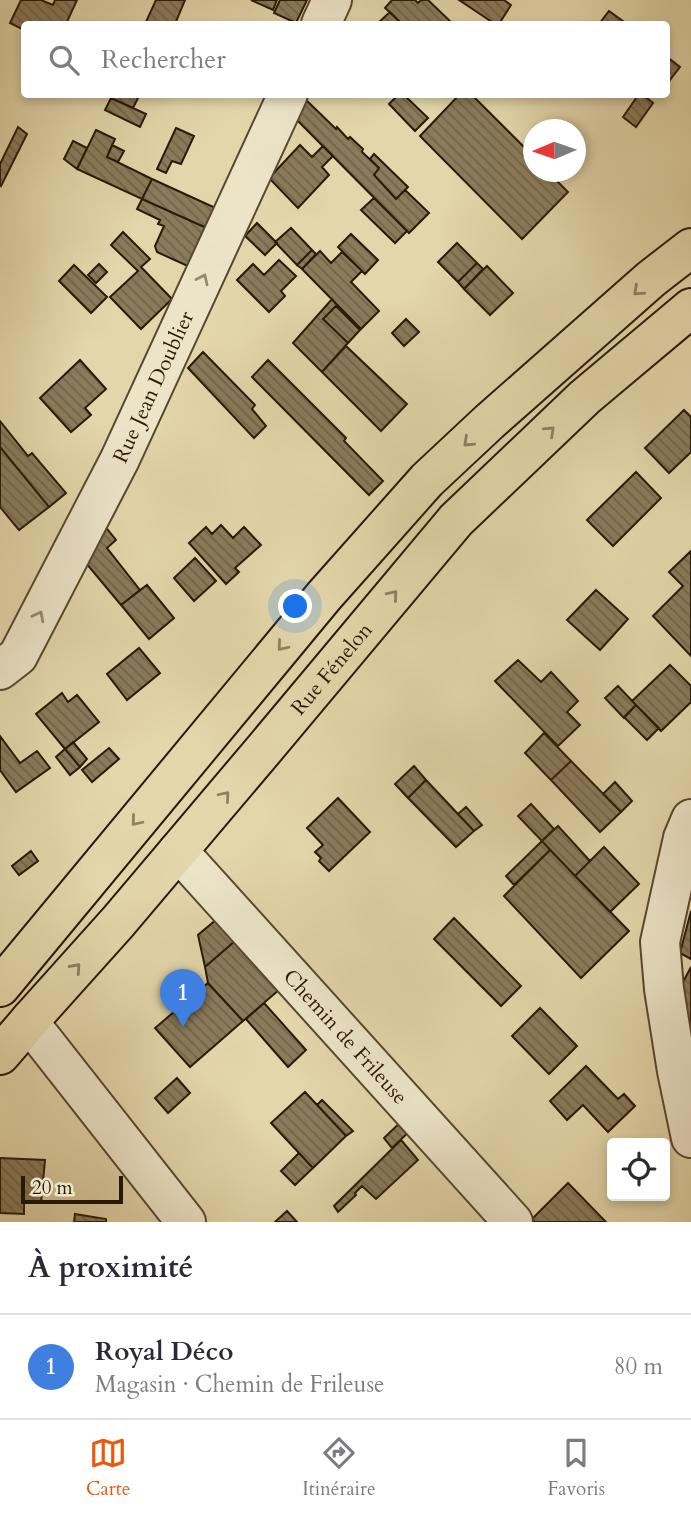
<!DOCTYPE html>
<html lang="fr">
<meta charset="utf-8">
<style>
body{margin:0;font-family:Cardo,serif;background:#f2f2f3;color:#2b2b33}
.controls{position:absolute;right:21px;bottom:21px;display:grid;overflow:hidden;border-radius:7px;box-shadow:0 4px 10px #0003}
.controls button{width:63px;height:63px;display:grid;place-items:center;padding:0;border:0;border-bottom:2px solid #e1e1e2;background:#fff;color:#2b2b33;font:35px sans-serif}
.compass{position:absolute;left:523px;top:119px;width:63px;height:63px;border-radius:50%;background:#fff;box-shadow:0 4px 10px #0003;rotate:268deg}
.scale{position:absolute;left:21px;bottom:18px;width:102px;box-sizing:border-box;padding-left:7px;border:4px solid #291906;border-top:0;font-size:19px;line-height:24px;white-space:nowrap;color:#291906;-webkit-text-stroke:5px #ede4c8;paint-order:stroke}
.you{position:absolute;left:296px;top:607px;width:24px;height:24px;margin:-18px;border:5px solid #fff;border-radius:50%;background:#1a73e8;box-shadow:0 0 0 10px #1a73e833}
.badge{display:grid;place-items:center;width:46px;height:46px;border-radius:50%;background:#ea580c;color:#fff;font-size:23px;font-weight:700}
.pin{position:absolute;translate:-50% -58px;filter:drop-shadow(0 2px 4px #0008)}
.pin::after{content:'';position:absolute;top:37px;width:24px;height:21px;background:inherit;clip-path:polygon(0 0,100% 0,50% 100%)}
.list{margin:0;padding:0;list-style:none}
h2{display:flex;justify-content:space-between;align-items:center;height:91px;margin:0;padding:0 28px;font-size:30px}
h2 small{font-size:23px;font-weight:400;color:#7c7c81}
.list li{display:grid;grid-template-columns:46px 1fr auto;gap:21px;align-items:center;box-sizing:border-box;height:105px;padding:0 28px;border-top:2px solid #e1e1e2}
.list b{display:block;font-size:26px;white-space:nowrap}
.list p{margin:0;font-size:23px;white-space:nowrap;color:#7c7c81}
.list em{font-size:23px;font-style:normal;color:#7c7c81}
.icon{flex:none;width:38px;height:38px;fill:none;stroke:currentColor;stroke-width:2;stroke-linecap:round;stroke-linejoin:round}
.map{position:relative;flex:none;width:691px;height:1222px;overflow:hidden}
.search{position:absolute;background:#fff;box-shadow:0 4px 10px #0003;left:21px;right:21px;top:21px;height:77px;display:flex;align-items:center;gap:18px;box-sizing:border-box;padding:0 24px;border-radius:7px;color:#7c7c81;font-size:26px}
.sheet{height:196px;background:#fff}
nav{display:flex;justify-content:space-around;align-items:center;box-sizing:border-box;height:98px;border-top:2px solid #e1e1e2;background:#fff;font-size:19px;color:#7c7c81}
nav a{display:grid;justify-items:center;gap:4px}
nav .on{color:#ea580c}
.map>svg:first-child{display:block}
</style>
<div class="map">
<svg width="691" height="1222" viewBox="0 0 691 1222">
<defs>
<pattern id="building-back-hatch" width="6" height="6" patternUnits="userSpaceOnUse" patternTransform="scale(1.75)"><rect width="6" height="6" fill="#8a7b5b"/><path d="M-1 5l2 2M0 0l6 6M5-1l2 2" fill="none" stroke="#716449"/></pattern>
</defs>
<rect width="100%" height="100%" fill="#e3d6aa"/>
<filter id="stains"><feTurbulence type="fractalNoise" baseFrequency=".00286" numOctaves="4"/><feColorMatrix values="0 0 0 0 .2 0 0 0 0 .09 0 0 0 0 .02 0 0 0 .5 -.17"/></filter>
<radialGradient id="worn" r=".72"><stop offset=".6" stop-color="#630" stop-opacity="0"/><stop offset="1" stop-color="#630" stop-opacity=".3"/></radialGradient>
<!-- building -->
<path fill="url(#building-back-hatch)" stroke="#291906" stroke-width="2" d="M21,0H41L53,5L55,0H77L66,24H24V30L10,23Z
M156,0H185L175,24H145Z
M251,0H277L273,10Z
M280,0H307L296,23L274,13Z
M392,0H415L418,3L421,0H428L453,24H402L385,8Z
M459,0H504L511,5L499,24H495Z
M609,11L627,24H599Z
M390,12L402,24H377Z
M666,56L680,67L666,85Z
M112,94H140L133,108L111,98Z
M399,94H403L428,118L415,131L389,104Z
M460,94H471L534,157V172H548L568,192L522,239L420,136Z
M639,94H642L653,103L636,127L623,117Z
M303,97L336,129L337,127L348,139L350,137L363,149L362,152L379,168L374,175L396,199L405,190L429,213L409,233L294,117Z
M111,98L146,114L140,127L105,110Z
M18,127L27,134L1,186L0,185V164Z
M176,128L194,136L181,164L172,161L166,173L157,169Z
M96,130L115,139L107,157L152,179L142,199L77,169Z
M73,141L87,148L77,169L64,159Z
M112,145L124,151L118,162L107,157Z
M300,145L312,157L323,146L333,156L322,167L329,175L298,208L269,178Z
M374,154L408,187L396,199L374,175L379,168L370,159Z
M152,179L220,210L211,230L142,199Z
M374,198L407,231L395,243L361,210Z
M142,199L211,230L192,268L157,252L155,246L164,226L158,224L160,220L137,209Z
M257,223L277,243L265,255L245,236Z
M291,228L312,250L297,265L275,242Z
M123,232L150,259L141,267L172,299L141,329L110,297L138,271L111,245Z
M351,234L378,260L365,274L338,247Z
M457,243L477,263L458,282L438,262Z
M312,250L316,254L302,269L297,265Z
M320,251L331,263L342,252L362,271L351,282L379,311L361,329L302,269Z
M279,260L296,276L281,291L285,296L269,312L237,280L253,264L264,275Z
M477,263L483,269L464,289L458,282Z
M99,264L107,272L96,283L88,275Z
M74,265L107,297L91,313L59,281Z
M487,266L513,293L490,315L464,289Z
M332,299L337,305L323,319L348,343L322,372L293,343Z
M336,306L360,330L348,343L323,319Z
M406,319L419,332L404,346L392,333Z
M346,346L407,404L381,431L322,372Z
M203,352L255,405L252,409L266,426L254,438L188,368Z
M80,360L106,389L85,408L91,415L71,432L40,398Z
M268,360L346,438L344,441L383,481L369,495L252,377Z
M684,410L691,417V452L669,473L645,448Z
M0,421L28,456L32,453L66,493L49,507L0,447Z
M0,447L49,507L19,530L0,507Z
M636,472L661,498L613,546L587,520Z
M104,525L116,540L107,548L140,590L121,605L86,563Z
M221,525L233,538L244,527L261,545L235,568L239,572L226,584L189,543L206,527L212,534Z
M691,551V656L653,616L683,586L669,572Z
M195,558L216,581L194,601L174,578Z
M147,585L174,618L149,639L121,605Z
M596,590L628,619L600,650L567,620Z
M139,648L160,673L127,700L107,674Z
M518,660L541,682L551,672L578,701L567,712L580,725L558,746L495,681Z
M670,665L691,686V702L661,731L632,701Z
M618,686L636,705L624,718L605,698Z
M62,693L68,702L77,695L99,722L65,749L36,714Z
M636,705L659,728L647,740L624,717Z
M544,733L571,761L551,780L525,753Z
M0,736L20,763L37,751L50,768L16,792L0,770Z
M73,742L87,759L80,767L65,749Z
M109,748L119,759L92,782L82,770Z
M65,749L80,767L70,775L56,757Z
M571,761L621,812L600,832L551,780Z
M414,766L426,780L408,798L395,784Z
M426,780L474,831L456,847L408,798Z
M615,782L632,801L621,812L603,794Z
M338,798L370,832L329,871L319,861L321,858L315,852L323,845L307,828Z
M531,804L554,829L542,841L518,816Z
M466,807L482,825L474,831L458,814Z
M558,826L590,861L575,876L542,841Z
M542,841L550,850L514,885L506,876Z
M604,847L639,884L610,912L575,876Z
M550,850L629,931L581,978L504,896Z
M31,851L38,861L19,875L12,866Z
M691,911V959L680,953Z
M223,914L242,935L205,967L198,935Z
M454,918L521,986L501,1006L434,939Z
M242,935L287,983L243,1021L208,983L205,967Z
M691,967V1062L679,981L683,982Z
M208,983L243,1021L190,1067L155,1028Z
M264,1003L306,1050L288,1067L246,1019Z
M540,1008L577,1046L549,1074L512,1036Z
M586,1066L618,1099L624,1094L635,1106L608,1132L583,1105L567,1120L550,1101Z
M177,1078L190,1093L168,1113L155,1098Z
M305,1092L346,1136L313,1168L271,1123Z
M322,1100L353,1131L346,1136L317,1105Z
M406,1117L415,1126L392,1148L384,1138Z
M401,1140L418,1160L376,1199L362,1186L355,1193L356,1195L338,1212L334,1206Z
M299,1153L313,1168L295,1185L281,1171Z
M0,1158L45,1160L41,1203L24,1202V1214L0,1213Z
M568,1183L606,1222H535L532,1219Z
M287,1211L297,1222H275Z
M75,1214L106,1219V1222H74Z"/>
<g fill="none" stroke-linecap="round" stroke-linejoin="round">
<!-- minor casing -->
<g stroke="#58482f" stroke-width="42">
<g id="minor">
<path d="M321,24L332,0"/>
<path id="s1" d="M0,670L18,656L120,459L288,94"/>
<path d="M691,819L683,838L660,942L664,989L677,1071L691,1138"/>
<path id="s2" d="M178,851L513,1222"/>
<path d="M31,1019L35,1030L43,1040L186,1222"/>
</g>
</g>
<!-- primary casing -->
<g stroke="#291906" stroke-width="42">
<g id="primary">
<path d="M0,987L324,596L427,480L489,422L651,279L691,248"/>
<path id="s3" d="M0,1055L31,1019L118,922L266,747L456,520L585,397L691,308"/>
</g>
</g>
<!-- minor -->
<use href="#minor" stroke="#ede4c8" stroke-width="38"/>
<!-- primary -->
<use href="#primary" stroke="#e3d6aa" stroke-width="38"/>
</g>
<!-- one-way arrows -->
<defs><path id="oneway-chevron" d="M-2-3.5L2.5 0L-2 3.5" fill="none" stroke-width="1.6" stroke-linecap="round" stroke-linejoin="round" transform="scale(1.75)"/></defs>
<g stroke="#958971">
<use href="#oneway-chevron" transform="translate(203 279) rotate(-65)"/>
<use href="#oneway-chevron" transform="translate(39 616) rotate(-63)"/>
</g>
<g stroke="#8f8160">
<use href="#oneway-chevron" transform="translate(638 291) rotate(138)"/>
<use href="#oneway-chevron" transform="translate(550 431) rotate(-43)"/>
<use href="#oneway-chevron" transform="translate(468 442) rotate(137)"/>
<use href="#oneway-chevron" transform="translate(393 595) rotate(-50)"/>
<use href="#oneway-chevron" transform="translate(282 646) rotate(130)"/>
<use href="#oneway-chevron" transform="translate(225 796) rotate(-50)"/>
<use href="#oneway-chevron" transform="translate(136 821) rotate(130)"/>
<use href="#oneway-chevron" transform="translate(76 968) rotate(-48)"/>
</g>
<g text-anchor="middle" stroke-width="7" stroke-linejoin="round" paint-order="stroke">
<!-- street labels -->
<g font-size="21" fill="#291906" stroke="#ede4c8">
<text dy="7" stroke="none"><textPath href="#s1" startOffset="324">Rue Jean Doublier</textPath></text>
<text dy="7" stroke="none"><textPath href="#s3" startOffset="509">Rue Fénelon</textPath></text>
<text dy="7" stroke="none"><textPath href="#s2" startOffset="250">Chemin de Frileuse</textPath></text>
</g>
</g>
<rect width="100%" height="100%" filter="url(#stains)"/>
<rect width="100%" height="100%" fill="url(#worn)"/>
</svg>
<div class="controls">
<button><svg class="icon" aria-label="locate" viewBox="0 0 24 24"><circle cx="12" cy="12" r="6"/><path d="M12 2v4M12 18v4M2 12h4M18 12h4"/></svg></button>
</div>
<svg class="compass" viewBox="-18 -18 36 36"><path d="M0-13l5 13h-10z" fill="#e53935"/><path d="M0 13l5-13h-10z" fill="#7c7c81"/></svg>
<div class="scale">20 m</div>
<div class="you"></div>
<div class="pin badge" style="left:183px;top:1027px;background:#3f7fe0">1</div>
<div class="search"><svg class="icon" aria-label="search" viewBox="0 0 24 24"><circle cx="10" cy="10" r="6"/><path d="M15 15l6 6"/></svg>Rechercher</div>
</div>
<section class="sheet">
<h2>À proximité<small></small></h2>
<ul class="list">
<li><span class="badge" style="background:#3f7fe0">1</span><div><b>Royal Déco</b><p>Magasin · Chemin de Frileuse</p></div><em>80 m</em></li>
</ul>
</section>
<nav>
<a class="on"><svg class="icon" aria-label="map" viewBox="0 0 24 24"><path d="M3 6l6-2 6 2 6-2v14l-6 2-6-2-6 2zM9 4v14M15 6v14"/></svg>Carte</a>
<a><svg class="icon" aria-label="directions" viewBox="0 0 24 24"><path d="M12 3l9 9-9 9-9-9zM9 14v-3h6M13 9l2 2-2 2"/></svg>Itinéraire</a>
<a><svg class="icon" aria-label="saved" viewBox="0 0 24 24"><path d="M7 4h10v16l-5-4-5 4z"/></svg>Favoris</a>
</nav>
